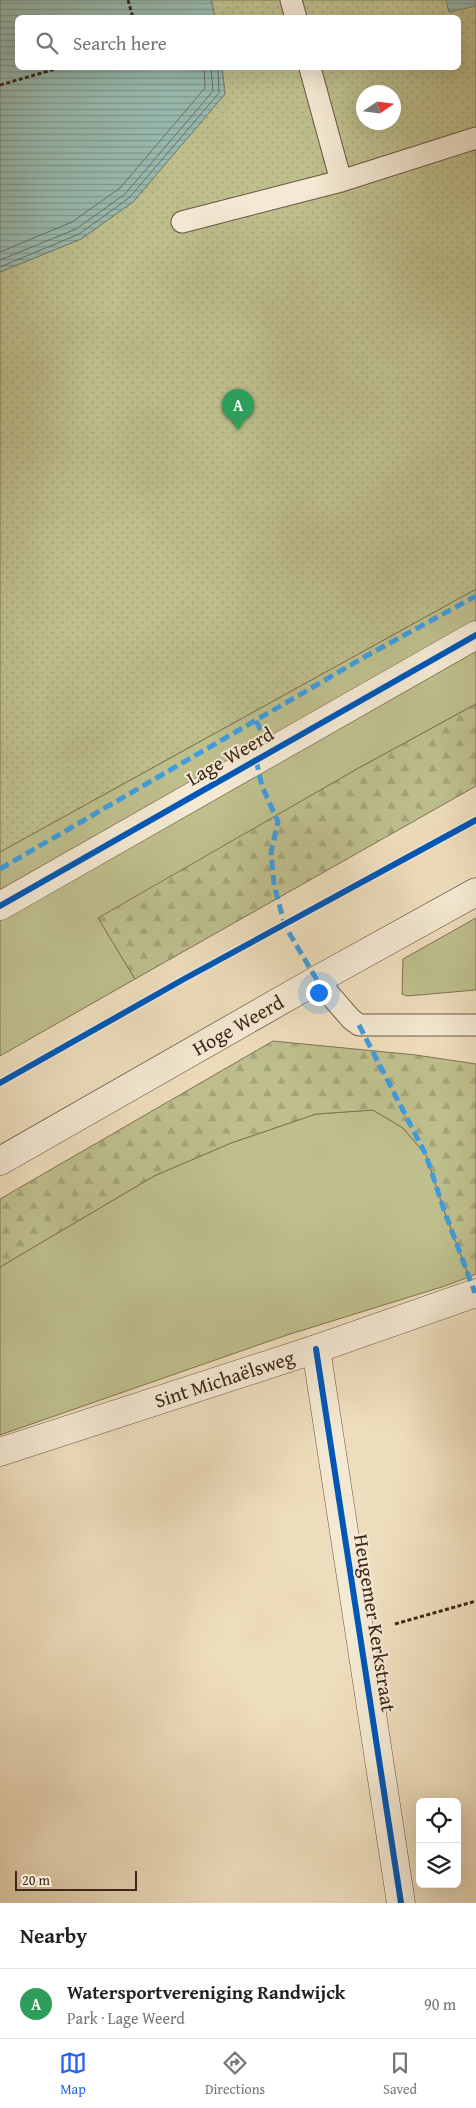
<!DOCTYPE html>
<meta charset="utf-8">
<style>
body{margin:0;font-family:"Gentium Book Plus",serif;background:#f2f2f2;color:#222}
.controls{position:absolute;right:15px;bottom:15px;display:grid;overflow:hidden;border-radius:8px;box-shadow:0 5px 20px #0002}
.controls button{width:45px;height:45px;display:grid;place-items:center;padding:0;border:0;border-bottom:1px solid #e0e0e0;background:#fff;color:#222;font:25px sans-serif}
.compass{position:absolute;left:356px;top:85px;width:45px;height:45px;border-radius:50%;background:#fff;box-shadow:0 5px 20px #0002;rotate:77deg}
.scale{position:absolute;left:15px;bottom:12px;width:122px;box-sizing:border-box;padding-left:5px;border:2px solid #3e2719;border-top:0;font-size:14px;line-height:18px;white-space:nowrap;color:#3e2719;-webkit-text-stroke:4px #f4e9d3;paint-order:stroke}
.you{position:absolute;left:318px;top:992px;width:18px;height:18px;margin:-12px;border:4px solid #fff;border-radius:50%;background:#1a73e8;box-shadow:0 0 0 8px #1a73e833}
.badge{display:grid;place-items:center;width:32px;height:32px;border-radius:50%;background:#2563eb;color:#fff;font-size:16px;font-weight:700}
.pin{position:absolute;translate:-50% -41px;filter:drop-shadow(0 1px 2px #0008)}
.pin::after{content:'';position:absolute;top:26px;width:18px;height:15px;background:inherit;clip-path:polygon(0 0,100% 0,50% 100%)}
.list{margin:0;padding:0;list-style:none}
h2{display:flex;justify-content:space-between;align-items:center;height:65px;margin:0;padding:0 20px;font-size:21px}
h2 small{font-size:16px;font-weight:400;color:#767676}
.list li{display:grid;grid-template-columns:32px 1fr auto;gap:15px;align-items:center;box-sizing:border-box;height:70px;padding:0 20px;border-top:1px solid #e0e0e0}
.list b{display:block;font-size:19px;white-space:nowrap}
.list p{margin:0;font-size:16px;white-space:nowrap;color:#767676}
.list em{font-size:16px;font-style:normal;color:#767676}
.icon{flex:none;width:28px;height:28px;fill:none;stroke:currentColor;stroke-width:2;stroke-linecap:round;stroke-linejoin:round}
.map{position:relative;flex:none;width:476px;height:1903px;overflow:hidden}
.search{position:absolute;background:#fff;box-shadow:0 5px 20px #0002;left:15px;right:15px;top:15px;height:55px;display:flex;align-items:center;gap:12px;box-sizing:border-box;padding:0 18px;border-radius:8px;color:#767676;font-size:19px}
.sheet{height:135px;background:#fff}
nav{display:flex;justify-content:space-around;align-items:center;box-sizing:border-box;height:70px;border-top:1px solid #e0e0e0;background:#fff;font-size:14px;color:#767676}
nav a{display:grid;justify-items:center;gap:2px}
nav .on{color:#2563eb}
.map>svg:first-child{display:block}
</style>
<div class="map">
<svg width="476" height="1903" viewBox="0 0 476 1903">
<defs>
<pattern id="forest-firs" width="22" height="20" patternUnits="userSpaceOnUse" patternTransform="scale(1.25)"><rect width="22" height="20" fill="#bebf8d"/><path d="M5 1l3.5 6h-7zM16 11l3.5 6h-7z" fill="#a4a479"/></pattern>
<pattern id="park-dots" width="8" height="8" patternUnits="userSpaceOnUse" patternTransform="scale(1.25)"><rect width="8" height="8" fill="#bebf8d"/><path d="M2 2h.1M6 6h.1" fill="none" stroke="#a4a479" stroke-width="1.8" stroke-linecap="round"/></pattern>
<pattern id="water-rules" width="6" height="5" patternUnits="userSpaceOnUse" patternTransform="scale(1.25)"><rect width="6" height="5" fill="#99bcb1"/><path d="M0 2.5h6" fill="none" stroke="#7e998f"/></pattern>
</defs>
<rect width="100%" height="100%" fill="#eeddbc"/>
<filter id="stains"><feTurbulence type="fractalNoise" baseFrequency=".004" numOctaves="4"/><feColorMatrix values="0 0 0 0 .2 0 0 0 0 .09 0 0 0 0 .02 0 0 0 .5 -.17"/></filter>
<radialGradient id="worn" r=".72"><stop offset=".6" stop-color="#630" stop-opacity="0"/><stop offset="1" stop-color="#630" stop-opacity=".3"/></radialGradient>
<!-- grass -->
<path fill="#bebf8d" stroke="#7e7353" d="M476,589V704L357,769L99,919L135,979L0,1056V852Z
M476,918V990L407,996L402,994L403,959Z
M373,1110L403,1128L426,1155L444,1210L469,1277L445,1286L287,1335L0,1435V1267L154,1176L231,1143L316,1114Z"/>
<!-- forest -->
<path fill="url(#forest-firs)" stroke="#7e7353" d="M476,704V786L135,979L98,918L357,769Z
M273,1041L416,1055L476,1064V1274L469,1277L444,1210L426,1155L403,1128L373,1110L316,1114L231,1143L154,1176L0,1267V1199Z"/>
<!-- park -->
<path fill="url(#park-dots)" stroke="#7e7353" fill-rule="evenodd" d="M211,0H476V589L0,852V272L81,239L133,202L225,94L222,68H458V18L215,17ZM364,92H394V122H364Z"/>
<!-- water -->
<path fill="url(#water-rules)" stroke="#758074" d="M0,0H211L215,17L18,18V68H222L225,94L133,202L81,239L0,272Z
M446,0H476V6L449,12Z"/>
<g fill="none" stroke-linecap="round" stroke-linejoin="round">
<!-- shore -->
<path stroke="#6c7265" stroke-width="1" d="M0,252L72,222L120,188L205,88L204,68
M0,260L76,229L125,194L213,91L211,68
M0,267L79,234L129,198L219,93L218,68"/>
<!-- service casing -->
<g stroke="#6a5442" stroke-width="23">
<path id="service" d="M291,0L296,18
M310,68L341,181
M182,222L341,181L476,138
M317,980L351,1019L359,1025H476"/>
</g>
<!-- minor casing -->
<g stroke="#6a5442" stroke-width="29">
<g id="minor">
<path d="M0,906L476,635"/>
<path d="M316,1349L401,1903"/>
<path id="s1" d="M0,1452L316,1349L476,1293"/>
</g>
</g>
<!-- secondary casing -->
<g stroke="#3e2719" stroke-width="29">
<g id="secondary">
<path id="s2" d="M0,1161L317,980L476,892"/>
</g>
</g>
<!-- path -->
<path stroke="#3e2719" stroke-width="3" stroke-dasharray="4 2.5" stroke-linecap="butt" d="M128,0L133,18
M0,85L59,68
M395,1624L476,1601"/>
<!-- service -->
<use href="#service" stroke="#f4e9d3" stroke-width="21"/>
<!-- minor -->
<use href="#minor" stroke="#f4e9d3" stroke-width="28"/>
<!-- secondary -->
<use href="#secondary" stroke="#f4e9d3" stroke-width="28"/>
<!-- quiet -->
<path stroke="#3f9cdf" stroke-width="5" stroke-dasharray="10 5" stroke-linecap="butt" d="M256,721L272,751
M256,760L262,786L278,822L271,852L274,885L285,926L317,980
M0,869L368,655L476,596
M359,1025L426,1155L444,1210L475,1293"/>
<!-- cycleway casing -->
<g stroke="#f4e9d3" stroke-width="9">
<path id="cycleway" d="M0,906L476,635
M0,1083L184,979L476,820
M316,1349L401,1903"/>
</g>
<!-- cycleway -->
<use href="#cycleway" stroke="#0057b8" stroke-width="6"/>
</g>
<g text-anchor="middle" stroke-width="4" stroke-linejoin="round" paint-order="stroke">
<!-- street labels -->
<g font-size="20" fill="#3e2719" stroke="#f4e9d3">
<text transform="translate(230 756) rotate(-30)" y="7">Lage Weerd</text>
<text dy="7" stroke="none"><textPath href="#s2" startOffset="274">Hoge Weerd</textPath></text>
<text dy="7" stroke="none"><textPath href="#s1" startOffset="236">Sint Michaëlsweg</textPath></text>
<text transform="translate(375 1623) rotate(81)" y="7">Heugemer Kerkstraat</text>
</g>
</g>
<rect width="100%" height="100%" filter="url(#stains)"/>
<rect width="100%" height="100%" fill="url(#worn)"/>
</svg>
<div class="controls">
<button><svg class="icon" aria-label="locate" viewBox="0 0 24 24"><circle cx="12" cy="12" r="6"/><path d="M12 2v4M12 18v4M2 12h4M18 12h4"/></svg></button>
<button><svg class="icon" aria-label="layers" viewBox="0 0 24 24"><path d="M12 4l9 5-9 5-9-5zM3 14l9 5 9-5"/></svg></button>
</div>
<svg class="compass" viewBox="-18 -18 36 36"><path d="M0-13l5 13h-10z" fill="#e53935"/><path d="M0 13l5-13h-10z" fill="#767676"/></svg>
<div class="scale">20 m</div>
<div class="you"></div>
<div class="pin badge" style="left:238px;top:430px;background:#2e9e5b">A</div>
<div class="search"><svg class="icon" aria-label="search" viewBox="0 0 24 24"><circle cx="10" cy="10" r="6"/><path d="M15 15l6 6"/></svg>Search here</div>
</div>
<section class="sheet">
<h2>Nearby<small></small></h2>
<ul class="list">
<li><span class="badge" style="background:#2e9e5b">A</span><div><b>Watersportvereniging Randwijck</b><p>Park · Lage Weerd</p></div><em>90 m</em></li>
</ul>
</section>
<nav>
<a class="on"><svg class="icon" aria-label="map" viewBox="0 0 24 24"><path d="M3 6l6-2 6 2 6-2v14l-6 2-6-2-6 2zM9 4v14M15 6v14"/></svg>Map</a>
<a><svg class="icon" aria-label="directions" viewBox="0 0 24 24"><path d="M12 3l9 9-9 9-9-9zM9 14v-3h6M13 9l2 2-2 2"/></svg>Directions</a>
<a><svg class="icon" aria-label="saved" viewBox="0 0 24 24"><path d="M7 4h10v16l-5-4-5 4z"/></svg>Saved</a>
</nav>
